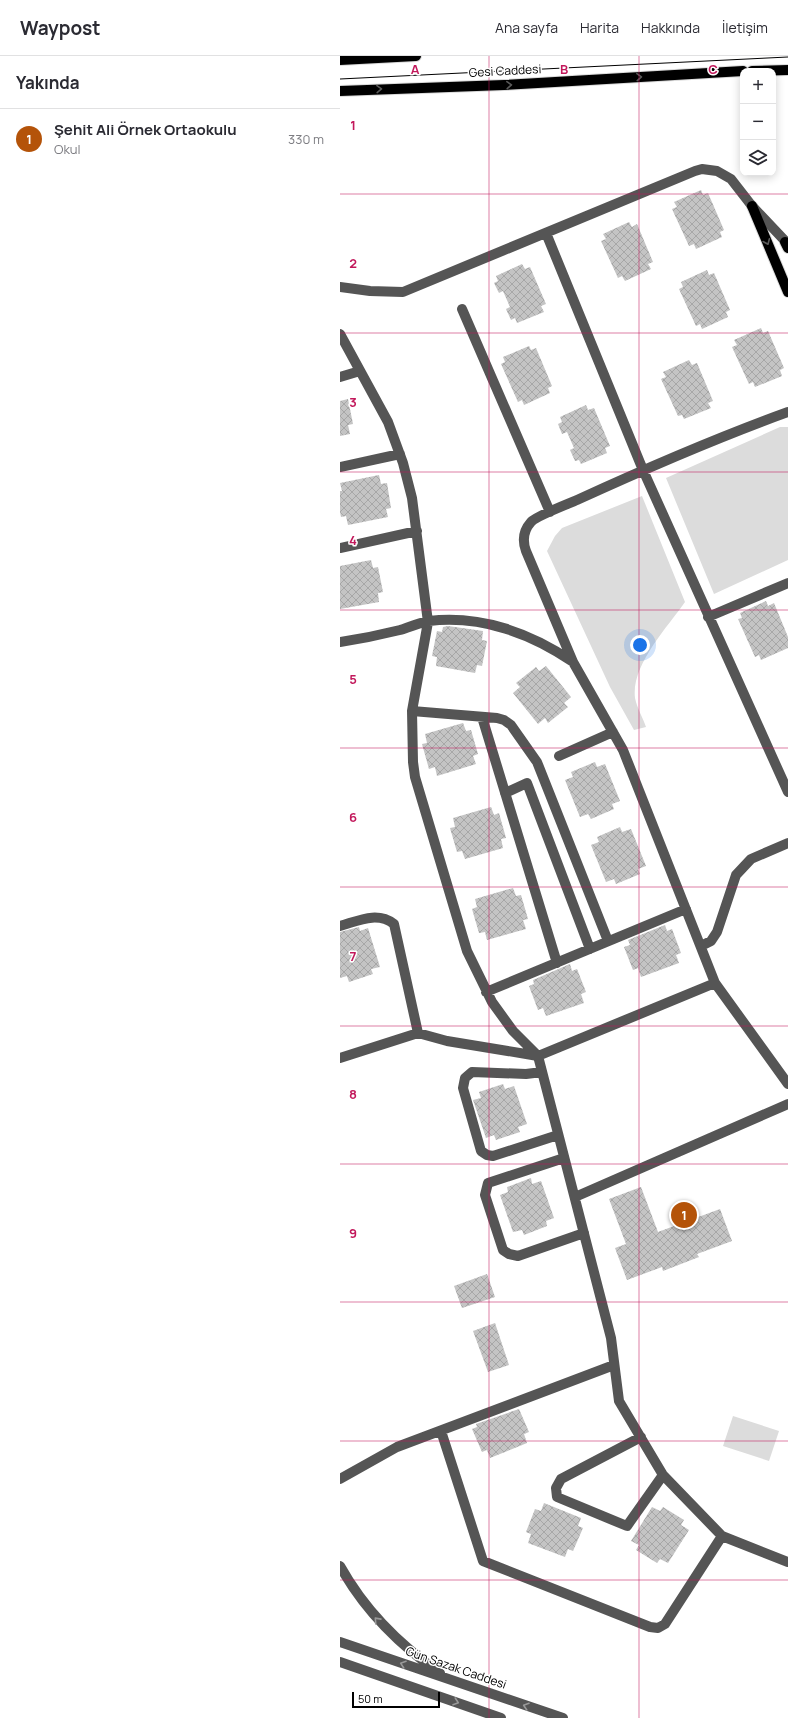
<!DOCTYPE html>
<html lang="tr">
<meta charset="utf-8">
<style>
body{margin:0;font-family:Manrope,sans-serif;background:#f7f7f7;color:#2b2b33}
.controls{position:absolute;right:12px;top:12px;display:grid;overflow:hidden;border-radius:8px;box-shadow:0 2px 10px #0003}
.controls button{width:36px;height:36px;display:grid;place-items:center;padding:0;border:0;border-bottom:1px solid #e1e1e2;background:#fff;color:#2b2b33;font:20px sans-serif}
.scale{position:absolute;left:12px;bottom:10px;width:88px;box-sizing:border-box;padding-left:4px;border:2px solid #000;border-top:0;font-size:11px;line-height:14px;white-space:nowrap;color:#000;-webkit-text-stroke:3px #fff;paint-order:stroke}
.you{position:absolute;left:300px;top:589px;width:14px;height:14px;margin:-10px;border:3px solid #fff;border-radius:50%;background:#1a73e8;box-shadow:0 0 0 6px #1a73e833}
.badge{display:grid;place-items:center;width:26px;height:26px;border-radius:50%;background:#b45309;color:#fff;font-size:13px;font-weight:700}
.pin{position:absolute;translate:-50% -50%;border:2px solid #fff;box-shadow:0 1px 4px #0006}
.list{margin:0;padding:0;list-style:none}
h2{display:flex;justify-content:space-between;align-items:center;height:52px;margin:0;padding:0 16px;font-size:17px}
h2 small{font-size:13px;font-weight:400;color:#7c7c81}
.list li{display:grid;grid-template-columns:26px 1fr auto;gap:12px;align-items:center;box-sizing:border-box;height:60px;padding:0 16px;border-top:1px solid #e1e1e2}
.list b{display:block;font-size:15px;white-space:nowrap}
.list p{margin:0;font-size:13px;white-space:nowrap;color:#7c7c81}
.list em{font-size:13px;font-style:normal;color:#7c7c81}
.icon{flex:none;width:22px;height:22px;fill:none;stroke:currentColor;stroke-width:2;stroke-linecap:round;stroke-linejoin:round}
.map{position:relative;flex:none;width:448px;height:1662px;overflow:hidden}
header{display:flex;align-items:center;gap:24px;box-sizing:border-box;height:56px;padding:0 20px;background:#fff;border-bottom:1px solid #e1e1e2}
header strong{font-size:19px}
nav{display:flex;gap:22px;margin-inline-start:auto;font-size:14px}
main{display:flex}
aside{flex:1;background:#fff}
.map>svg:first-child{display:block}
</style>
<header>
<strong>Waypost</strong>
<nav><a>Ana sayfa</a><a>Harita</a><a>Hakkında</a><a>İletişim</a></nav>
</header>
<main>
<aside>
<h2>Yakında<small></small></h2>
<ul class="list">
<li><span class="badge">1</span><div><b>Şehit Ali Örnek Ortaokulu</b><p>Okul</p></div><em>330 m</em></li>
</ul>
</aside>
<div class="map">
<svg width="448" height="1662" viewBox="0 0 448 1662">
<defs>
<pattern id="building-cross-hatch" width="8" height="8" patternUnits="userSpaceOnUse"><rect width="8" height="8" fill="#c4c4c4"/><path d="M0 0l8 8M0 8l8-8" fill="none" stroke="#a7a7a7"/></pattern>
</defs>
<rect width="100%" height="100%" fill="#fff"/>
<!-- green -->
<path fill="#dcdcdc" d="M440,371H448V504L374,538L326,422Z
M302,440L345,546C327,572 291,609 295,642C297,652 303,662 306,671L294,674L270,631L207,495L215,480L222,472Z
M393,1360L439,1375L429,1405L383,1390Z"/>
<!-- building -->
<path fill="url(#building-cross-hatch)" d="M361,134L363,139L368,137L384,174L380,176L382,181L356,193L354,188L349,190L332,153L337,151L334,146Z
M289,166L292,171L297,168L313,206L308,208L311,213L285,225L282,220L278,222L261,185L266,183L263,178Z
M182,208L185,213L190,211L206,248L201,250L204,256L177,267L175,262L171,264L166,253L170,251L163,235L159,237L154,227L158,225L156,220Z
M367,214L369,219L374,217L390,254L386,256L388,261L362,273L360,268L356,270L339,233L343,231L341,226Z
M421,272L423,277L428,275L444,312L440,314L442,320L415,331L413,326L409,328L392,291L397,289L394,284Z
M189,290L191,294L196,292L212,330L208,332L210,337L184,349L182,344L178,346L161,308L165,306L163,301Z
M349,304L352,309L357,307L373,345L368,347L371,352L344,363L342,359L338,360L321,323L326,321L323,316Z
M8,343L13,368L8,369L10,378L0,380V345Z
M246,349L248,354L254,352L270,390L265,392L267,397L241,408L239,404L235,405L230,394L234,392L227,376L222,378L218,368L222,366L220,361Z
M39,419L41,428L47,427L51,452L46,453L48,461L8,469L6,460L1,461L0,456V435H2L0,427Z
M31,504L33,512L38,511L43,536L38,537L39,546L0,553V510Z
M426,545L428,550L434,547L448,581V592L421,604L419,599L415,601L398,563L402,562L400,557Z
M108,570L143,575L142,584L147,585L142,610L137,609L135,617L96,610L97,601L92,600L97,575L102,576L103,571Z
M206,610L231,641L224,647L228,651L208,667L205,662L198,668L173,637L180,631L176,627L196,611L199,615Z
M123,667L126,675L131,674L138,698L133,700L136,708L97,720L95,711L89,713L82,688L87,687L85,678Z
M255,706L257,711L265,708L280,745L272,748L274,753L251,763L248,758L240,761L225,724L233,721L231,716Z
M151,751L154,759L159,757L166,782L161,783L163,792L125,803L122,795L117,796L110,772L115,771L113,762Z
M280,771L282,776L291,773L306,810L298,813L300,818L276,828L274,823L266,826L251,789L259,786L257,781Z
M173,832L176,840L181,839L188,863L183,864L186,873L147,884L145,876L139,877L132,853L137,851L135,843Z
M325,869L327,875L332,873L341,897L336,899L339,907L301,921L298,912L293,914L284,891L290,889L288,884Z
M19,871L20,875L28,872L40,911L31,913L33,918L9,926L7,920L0,922V876Z
M230,908L232,915L237,913L246,936L241,938L244,947L206,960L203,952L198,954L189,930L194,928L193,924Z
M163,1028L165,1033L174,1030L187,1068L178,1071L180,1076L156,1084L154,1079L146,1082L133,1044L141,1042L139,1036Z
M191,1122L192,1128L201,1125L214,1162L206,1165L207,1170L184,1179L182,1174L173,1176L160,1139L168,1136L167,1131Z
M301,1131L318,1176L380,1153L392,1185L357,1198L359,1201L323,1215L322,1211L287,1224L275,1192L286,1188L269,1143Z
M147,1218L155,1241L122,1252L114,1230Z
M155,1267L169,1309L148,1316L133,1275Z
M179,1353L189,1376L184,1378L187,1387L150,1402L147,1394L142,1396L132,1373L137,1371L136,1368Z
M204,1447L241,1462L238,1470L243,1472L233,1495L228,1493L225,1501L188,1487L191,1478L186,1476L195,1453L201,1455Z
M312,1451L320,1455L323,1451L344,1464L341,1469L349,1474L328,1507L320,1503L317,1507L296,1494L299,1489L291,1485Z"/>
<g fill="none" stroke-linecap="round" stroke-linejoin="round">
<!-- major casing -->
<g stroke="#dbdbdb" stroke-width="12">
<path id="major" d="M0,4L76,0
M412,15L448,14
M0,35L164,29L403,15
M412,150L448,236
M445,186L448,192"/>
</g>
<!-- minor -->
<path stroke="#555" stroke-width="10" d="M206,177L303,414L448,736
M0,231L30,235L63,236L355,115L362,113L377,115L391,123L412,150L448,188
M122,253L210,456
M0,278L48,366L63,407L72,442L88,566L72,655L73,706L75,721L127,895L152,946L173,975L198,1000L271,1282L279,1345L323,1419L382,1480L448,1506
M0,321L20,315
M448,356C376,382 307,412 237,444C228,448 196,460 191,466C183,475 182,484 186,495L233,606L283,694L375,927L448,1028
M0,411L60,398
M0,492L77,475
M368,561L448,527
M0,586C20,583 40,579 60,574C69,571 79,567 89,565C141,559 191,577 233,606
M72,655L157,662L164,664L171,669L197,706L268,885
M142,661L217,907
M219,700L273,676
M165,737L187,727L250,893
M0,870C18,865 37,855 54,868L78,977
M361,890L371,885L377,876L396,819L411,803L448,787
M146,936L346,853
M0,1002L78,977L107,985L198,1000L375,927
M202,1016L186,1018L132,1016L125,1022L123,1032L141,1095L147,1099L153,1100L218,1079
M224,1102L148,1127L145,1139L163,1194L169,1198L178,1200L244,1177
M235,1141L448,1048
M101,1375L143,1505L310,1571L318,1572L325,1568L382,1480
M301,1381L221,1423L216,1432L217,1441L287,1470L323,1419
M0,1423L57,1391L274,1309
M0,1510C25,1555 58,1588 100,1617
M0,1586L223,1662
M0,1606L161,1662"/>
<!-- major -->
<use href="#major" stroke="#000" stroke-width="10"/>
<!-- tram -->
<path stroke="#000" stroke-width="1" d="M0,23L448,1"/>
</g>
<!-- one-way arrows -->
<defs><path id="oneway-chevron" d="M-2-3.5L2.5 0L-2 3.5" fill="none" stroke-width="1.6" stroke-linecap="round" stroke-linejoin="round"/></defs>
<g stroke="#595959">
<use href="#oneway-chevron" transform="translate(299 21) rotate(-3)"/>
<use href="#oneway-chevron" transform="translate(169 29) rotate(-3)"/>
<use href="#oneway-chevron" transform="translate(39 33) rotate(-2)"/>
<use href="#oneway-chevron" transform="translate(427 186) rotate(67)"/>
</g>
<g stroke="#999">
<use href="#oneway-chevron" transform="translate(37 1564) rotate(-132)"/>
<use href="#oneway-chevron" transform="translate(63 1608) rotate(-161)"/>
<use href="#oneway-chevron" transform="translate(116 1646) rotate(19)"/>
<use href="#oneway-chevron" transform="translate(186 1650) rotate(-162)"/>
</g>
<!-- grid -->
<path fill="none" stroke="#c2185b" stroke-width="1" stroke-opacity="0.55" d="M149,0V1662M299,0V1662M0,138H448M0,277H448M0,416H448M0,554H448M0,692H448M0,831H448M0,970H448M0,1108H448M0,1246H448M0,1385H448M0,1524H448"/>
<g text-anchor="middle" stroke-width="3" stroke-linejoin="round" paint-order="stroke">
<!-- street labels -->
<g font-size="12" fill="#000" stroke="#fff">
<text transform="translate(165 15) rotate(-3)" y="4">Gesi Caddesi</text>
<text transform="translate(116 1612) rotate(19)" y="4">Gün Sazak Caddesi</text>
</g>
</g>
<g font-size="13" text-anchor="middle" font-weight="bold" fill="#c2185b" stroke="#fff" stroke-width="3" stroke-linejoin="round" paint-order="stroke">
<text x="75" y="18">A</text>
<text x="224" y="18">B</text>
<text x="373" y="18">C</text>
<text x="13" y="74">1</text>
<text x="13" y="212">2</text>
<text x="13" y="351">3</text>
<text x="13" y="489">4</text>
<text x="13" y="628">5</text>
<text x="13" y="766">6</text>
<text x="13" y="905">7</text>
<text x="13" y="1043">8</text>
<text x="13" y="1182">9</text>
</g>
</svg>
<div class="controls">
<button>+</button>
<button>−</button>
<button><svg class="icon" aria-label="layers" viewBox="0 0 24 24"><path d="M12 4l9 5-9 5-9-5zM3 14l9 5 9-5"/></svg></button>
</div>
<div class="scale">50 m</div>
<div class="you"></div>
<div class="pin badge" style="left:344px;top:1159px">1</div>
</div>
</main>
